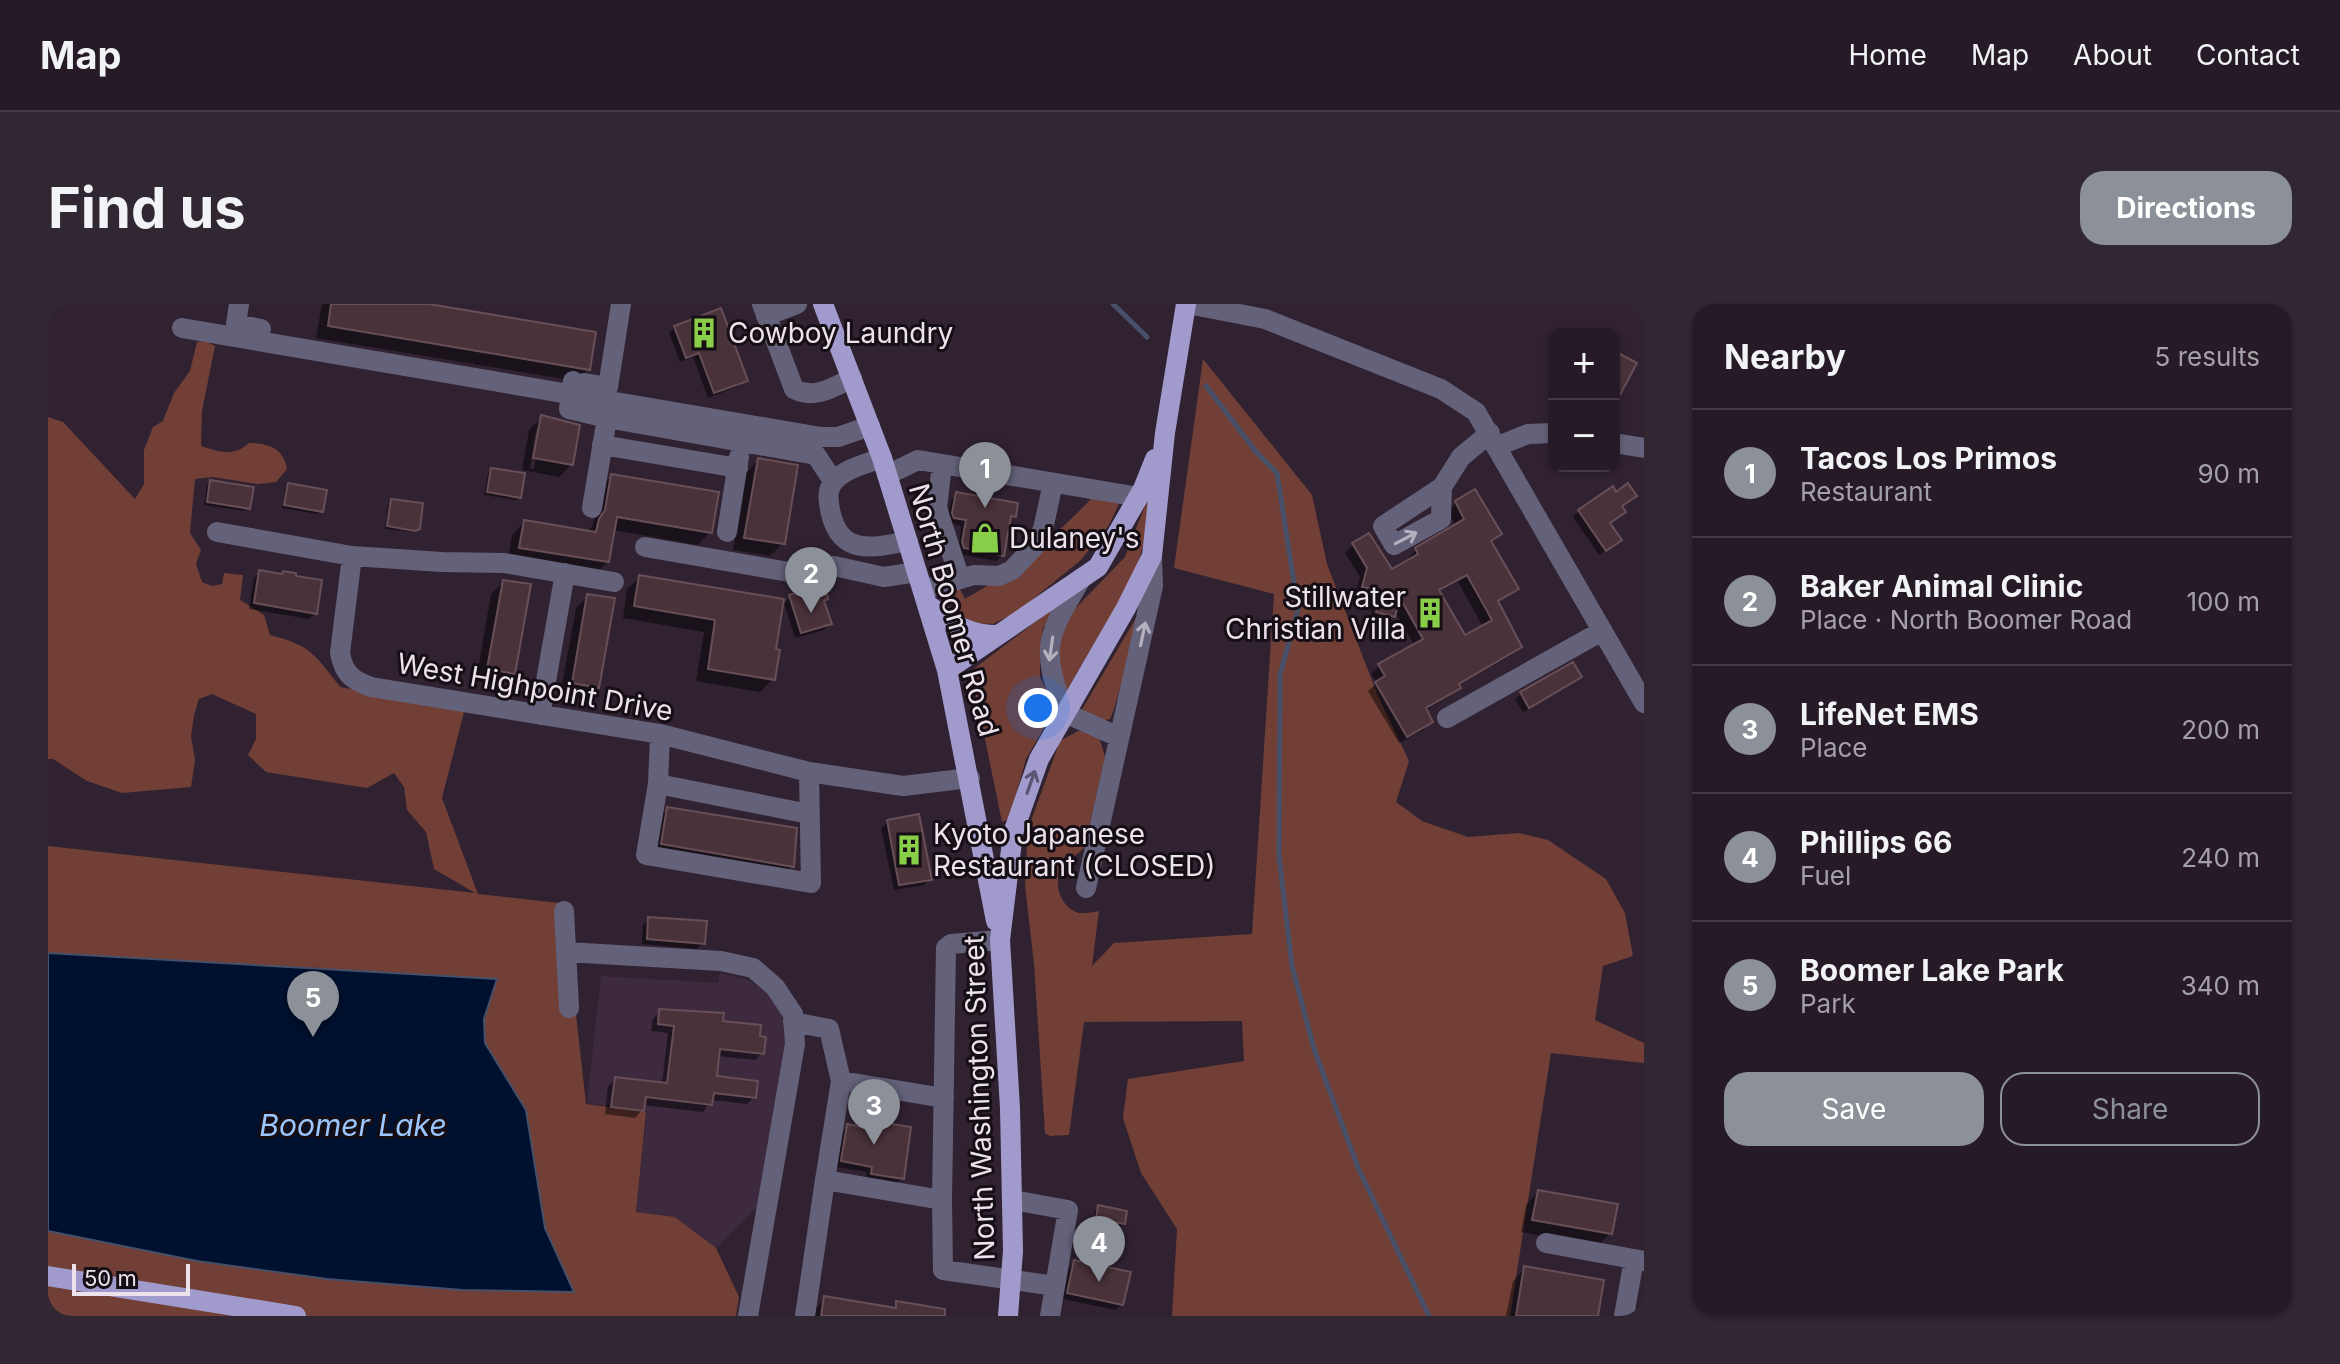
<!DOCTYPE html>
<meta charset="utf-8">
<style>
body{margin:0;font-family:Inter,sans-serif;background:#312732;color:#f1f3f6}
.controls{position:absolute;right:24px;top:24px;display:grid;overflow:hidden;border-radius:16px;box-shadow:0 2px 6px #0004}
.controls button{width:72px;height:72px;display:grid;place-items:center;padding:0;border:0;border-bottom:2px solid #423843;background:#251a26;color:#f1f3f6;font:40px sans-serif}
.scale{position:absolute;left:24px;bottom:20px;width:118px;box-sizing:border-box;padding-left:8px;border:4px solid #ece2ec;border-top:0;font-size:22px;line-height:28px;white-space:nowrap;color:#ece2ec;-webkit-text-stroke:6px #150e15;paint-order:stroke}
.you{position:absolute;left:990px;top:404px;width:28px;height:28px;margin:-20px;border:6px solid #fff;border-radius:50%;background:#1a73e8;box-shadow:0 0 0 12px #1a73e833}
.badge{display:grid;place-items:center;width:52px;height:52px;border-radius:50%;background:#8c9099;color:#fff;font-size:26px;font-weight:700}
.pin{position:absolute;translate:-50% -66px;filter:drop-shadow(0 2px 4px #0008)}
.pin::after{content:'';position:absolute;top:42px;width:28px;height:24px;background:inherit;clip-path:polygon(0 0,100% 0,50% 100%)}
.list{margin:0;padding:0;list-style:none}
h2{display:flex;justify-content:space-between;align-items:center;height:104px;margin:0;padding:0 32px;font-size:34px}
h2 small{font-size:26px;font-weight:400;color:#a3a1a7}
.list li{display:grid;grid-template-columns:52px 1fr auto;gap:24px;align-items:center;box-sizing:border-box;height:128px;padding:0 32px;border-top:2px solid #423843}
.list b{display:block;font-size:30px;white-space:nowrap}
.list p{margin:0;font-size:26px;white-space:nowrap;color:#a3a1a7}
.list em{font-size:26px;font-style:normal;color:#a3a1a7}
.actions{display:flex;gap:16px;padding:24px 32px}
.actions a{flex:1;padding:18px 0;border:2px solid #8c9099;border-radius:24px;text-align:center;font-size:28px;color:#8c9099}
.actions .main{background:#8c9099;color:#fff}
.map{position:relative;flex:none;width:1596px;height:1012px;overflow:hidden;border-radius:24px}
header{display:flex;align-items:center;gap:48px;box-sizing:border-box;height:112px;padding:0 40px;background:#251a26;border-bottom:2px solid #423843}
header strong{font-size:38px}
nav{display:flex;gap:44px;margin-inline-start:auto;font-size:28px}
.intro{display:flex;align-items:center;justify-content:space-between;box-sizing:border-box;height:192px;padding:0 48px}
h1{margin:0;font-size:56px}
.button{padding:20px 36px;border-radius:24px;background:#8c9099;color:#fff;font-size:28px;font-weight:700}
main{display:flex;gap:48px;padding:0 48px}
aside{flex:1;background:#251a26;border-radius:24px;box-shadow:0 2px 6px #0004}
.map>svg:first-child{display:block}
</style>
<header>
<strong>Map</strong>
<nav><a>Home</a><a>Map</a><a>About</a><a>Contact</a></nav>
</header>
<div class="intro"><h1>Find us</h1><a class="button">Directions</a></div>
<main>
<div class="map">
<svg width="1596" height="1012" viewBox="0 0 1596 1012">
<rect width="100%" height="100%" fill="#312232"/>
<!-- built -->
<path fill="#3d2a3f" d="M672,669L698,675L726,692L734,707L742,731L714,898L668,944L628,913L588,908L599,807L539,799L553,672L670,679Z"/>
<!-- green -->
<path fill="#713f36" d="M157,37L167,42L154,107L153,142C171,148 186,153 201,139C220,139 236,144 239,165L228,178L210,180L164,173L147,175L142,229L153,246L148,260L154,278L164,282L174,280L176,269L195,271L192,296L216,311L222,331C264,342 266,350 292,383L417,404L394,494L430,590L511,599L523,666L538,800L598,808L588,908L627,913L668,944L691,993L688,1012H0V542L427,589L386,565L378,528L359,506L356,483L346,469L319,484L218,468L200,451L208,435V410L164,390L151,395L146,411L143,433L147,456L143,483L74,489L39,477L5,455H0V113L15,118L87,195L96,180V146L105,123L115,117L126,89L142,67L149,38Z
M1155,55L1264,191L1279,260L1330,392L1361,457L1348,498L1374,517L1420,533L1471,529L1500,536L1558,575L1577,609L1585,652L1555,662L1547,716L1596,739V759L1503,749L1462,1012H1124L1129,925L1093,869L1075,814L1080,775L1196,757L1194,717L1036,718L1021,831L1002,832L997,829L986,660L977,581L980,525L1012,437L1030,427L1042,428L1052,436L1057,453L1037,542C1031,552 1018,554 1013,565C1005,580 1013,604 1031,609C1037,610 1045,608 1051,607L1044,662L1066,639L1204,630L1226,290L1126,264Z
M1047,191H1075L1061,221L1033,256L969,308L945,320L924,319L912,312L900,286L911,283L917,295C969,266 1006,233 1047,191Z
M1100,194L1106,198L1088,268L1019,386L1008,360L1011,330L1020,312L1077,253Z
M1094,304L1096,306L1065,408L1062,415L1053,417L1033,407Z
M1003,306L1007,310L995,324L992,349V374L1008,403L978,455L961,515L954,518L923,367Z"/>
<!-- water -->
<path fill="#001130" stroke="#475068" stroke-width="2" d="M0,649L449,675L436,715L437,739L478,806L497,924L526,988L414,986L279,975L149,957L0,927Z"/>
<!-- shadow -->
<path fill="#0007" fill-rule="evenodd" d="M274,0H369L540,65L528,77L268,34Z
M627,23L697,76L691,82L660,94L645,53L632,58L621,29Z
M493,114L524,160L511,173L474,166L481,126ZM488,126H492L486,165L482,164Z
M710,156L735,239L722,252L685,246L698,169Z
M443,166L471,193L468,196L436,191L440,170Z
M564,172L662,228L650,241L565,226L560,257L547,270L460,256L464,231L476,218L539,229L545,221L551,184Z
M163,178L200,204L196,207L156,201L159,182Z
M241,181L274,207L270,210L234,204L237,185Z
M909,190L966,212L960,218L954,251L948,257L910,250L913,222L900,219L899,216L903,196Z
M344,197L370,224L366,228L337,225L340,201Z
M1408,199L1451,230L1442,239L1468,284L1449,299L1472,343L1464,351L1410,382L1402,392L1377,407L1383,418L1375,426L1351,439L1320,387L1329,379L1323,370L1331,362L1367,342L1346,306L1337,320L1321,316L1324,308L1315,293L1307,291L1312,273L1297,249L1305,241L1343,268L1362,257L1360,254L1368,246L1408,223L1400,207ZM1410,278L1435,323L1416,334L1390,288Z
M1531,207L1575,208L1560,220L1565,242L1551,251L1525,213Z
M212,268L267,309L261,315L201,305L206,274Z
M592,273L725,347V375L712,388L648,377L656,328L575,314L579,285Z
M456,278L465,369L453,381L428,377L443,290Z
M762,281L778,295L775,298L782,320L776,326L747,334L736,299L742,293L756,289Z
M540,292L550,383L537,395L512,391L528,304Z
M1532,373L1475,408L1467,395L1473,390Z
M620,505L744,562L732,574L602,552L607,518Z
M840,518L882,575L876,581L846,586L833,524Z
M601,615L655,639L649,645L594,640L595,621Z
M612,707L673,719L714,749L707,756L669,752L667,774L706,793L699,800L663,796L655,808L595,801L594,806L587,814L557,810L560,782L568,775L614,780L620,729L603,727L605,715Z
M832,820L854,874L848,880L818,875L819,868L788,863L794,828L800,822L825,827Z
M1490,888L1562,929L1550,942L1473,928L1478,901Z
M1051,903L1075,920L1071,923L1045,918L1047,907Z
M1027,958L1074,1000L1068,1006L1014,995L1021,964Z
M1477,964L1548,1012H1458L1465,977Z
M777,994L843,1006L849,999L882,1012H767L769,1003Z"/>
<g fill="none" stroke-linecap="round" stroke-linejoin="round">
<!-- stream -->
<path stroke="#475068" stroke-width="5" d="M1065,0L1099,33
M1158,82L1209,149L1229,169L1250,305L1232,371L1231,552L1244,662L1266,745L1311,866L1381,1012"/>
</g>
<!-- building -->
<path fill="#4a323a" stroke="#684f57" stroke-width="2" fill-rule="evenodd" d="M283,0H381L548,28L542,66L280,22Z
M673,4L700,77L666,89L651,49L638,54L626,22Z
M1570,49L1589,59L1566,102V56Z
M493,111L532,121L525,161L485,154Z
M710,154L750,161L737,240L696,234Z
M443,164L477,169L473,194L439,188Z
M563,170L671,188L664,229L569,213L561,258L471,244L476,216L548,228L551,215L557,206Z
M162,176L206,183L202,205L159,198Z
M240,179L279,186L275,208L236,201Z
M1580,179L1589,192L1574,202L1578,208L1562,219L1574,236L1558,247L1530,206L1565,182L1568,188Z
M1427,185L1454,230L1443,237L1471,285L1450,297L1474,343L1411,380L1413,384L1378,404L1385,418L1359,433L1327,378L1337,372L1330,360L1375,335L1352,294L1347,313L1328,308L1331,299L1323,285L1314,283L1319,264L1304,239L1321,229L1344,265L1370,250L1367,244L1416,215L1407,197ZM1419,271L1444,316L1417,331L1391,286Z
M908,188L970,199L968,213L963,212L956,252L916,244L914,238L918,216L906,214L904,209Z
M343,195L375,199L372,225L367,227L339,222Z
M211,266L234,270L235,267L248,269V272L274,276L269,310L206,299Z
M591,271L736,295L728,345L732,346L727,376L660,365L667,316L586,302Z
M455,276L483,280L467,370L439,365Z
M776,276L780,295L776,297L784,320L753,329L741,291L762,285L761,279Z
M539,290L567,294L551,384L524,379Z
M1525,358L1534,373L1481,404L1472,388Z
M619,503L749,524L746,563L613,540Z
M871,510L884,576L851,581L839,516Z
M600,613L659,617L657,640L599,635Z
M611,705L676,709L675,717L713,721L712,732L718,733L716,750L672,745L669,772L710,777L708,794L666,789L664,801L598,793L596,807L563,803L567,773L619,779L626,722L610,720Z
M831,818L863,823L856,875L823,870L824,863L793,857L799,820L829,826Z
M1490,886L1570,900L1564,930L1484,916Z
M1050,901L1079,907L1077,920L1048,915Z
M1026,956L1083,968L1075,1001L1019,989Z
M1476,962L1556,976L1550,1012H1468Z
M776,992L848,1004V997L897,1005V1012H773Z"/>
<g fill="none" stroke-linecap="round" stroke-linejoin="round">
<!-- minor -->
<path stroke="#64627a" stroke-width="20" d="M191,0L188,20L213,25
M714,0L746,85C766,96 786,83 804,74
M1140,0L1217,15L1393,85L1428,108L1596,399
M718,12L749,0
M134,24L773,133H790L822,122
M525,77L521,105L559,114
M536,79L560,83L573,0
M1566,139L1596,144
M554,141L690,164
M1450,142L1480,130L1506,129
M834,154C818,160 794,165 784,180C778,189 781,200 783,210C793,252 826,244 860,237
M894,160L889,204L912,275
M839,171L870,156L1091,193
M1394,183L1393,215L1346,241L1335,222L1394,183L1413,153L1442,129
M544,204L559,114L768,151L785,177
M169,228L304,252L292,349C296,370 304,376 323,383L612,430L761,468L855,482L922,474
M679,228L691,153
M597,243L741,268L786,262L836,273L869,268
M304,252L394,258L456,259L566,278
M1033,275C998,334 992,343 1017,409L1071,433
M875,286L926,271L951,272L964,266L986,243L995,225L1005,179
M492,411L517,269
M1399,414L1554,327
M612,430L610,480L598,551L763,579L761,468
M610,480L761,510
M1038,584L1105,282L1104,252
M516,607L521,704
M518,648L673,657L705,664L727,683L745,710L747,740L700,1012
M745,718L781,725L793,777
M777,876L793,777L896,794
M894,896L895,966L1007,982
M964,896L1020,906L1002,1012
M1498,939L1596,957
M757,1012L777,876L894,896L898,644L903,640L952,636
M1576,1012L1586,955"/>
<!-- major -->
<path stroke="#a09bcc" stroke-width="20" d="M775,0L834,154L899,366L948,617
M880,301C906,319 917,331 950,331
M899,366L1050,263L1095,185L1107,155
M0,972L248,1012
M960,1012L965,947L962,804L952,636L965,529L991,455L1078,304L1104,252L1117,129L1138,0"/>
</g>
<!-- one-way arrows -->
<defs><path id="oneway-shaft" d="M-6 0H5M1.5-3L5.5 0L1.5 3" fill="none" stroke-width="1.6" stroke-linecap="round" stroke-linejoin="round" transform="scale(2)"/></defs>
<g stroke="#b6afbe">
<use href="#oneway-shaft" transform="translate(1358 234) rotate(-28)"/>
<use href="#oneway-shaft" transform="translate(1095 330) rotate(-78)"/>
<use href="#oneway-shaft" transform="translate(1003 345) rotate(98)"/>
</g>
<use stroke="#5a5470" href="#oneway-shaft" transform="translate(983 478) rotate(-71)"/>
<!-- icons -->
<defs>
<g id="building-bare" transform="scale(2.4)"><path d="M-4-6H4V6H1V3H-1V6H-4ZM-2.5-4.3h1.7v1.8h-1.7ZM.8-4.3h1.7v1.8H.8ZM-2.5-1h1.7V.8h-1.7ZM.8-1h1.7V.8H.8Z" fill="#89ce48" stroke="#150e15" stroke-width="2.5" paint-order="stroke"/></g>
<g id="shop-bare" transform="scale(2.4)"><path d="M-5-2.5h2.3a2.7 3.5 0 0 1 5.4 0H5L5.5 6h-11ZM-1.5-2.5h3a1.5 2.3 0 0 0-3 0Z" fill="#89ce48" stroke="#150e15" stroke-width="2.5" paint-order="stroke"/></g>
</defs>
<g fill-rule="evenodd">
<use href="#building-bare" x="656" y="29"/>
<use href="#shop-bare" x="937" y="234"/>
<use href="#building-bare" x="1382" y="309"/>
<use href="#building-bare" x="861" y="546"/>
</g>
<g text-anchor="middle" stroke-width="6" stroke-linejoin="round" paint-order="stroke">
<!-- poi labels -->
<g font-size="28" fill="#ece2ec" stroke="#150e15" text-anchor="start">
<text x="680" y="39">Cowboy Laundry</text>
<text x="961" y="244">Dulaney's</text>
<text x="1358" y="303" text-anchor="end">Stillwater<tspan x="1358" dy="32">Christian Villa</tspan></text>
<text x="885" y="540">Kyoto Japanese<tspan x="885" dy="32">Restaurant (CLOSED)</tspan></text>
</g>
<!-- street labels -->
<g font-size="28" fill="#ece2ec" stroke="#150e15">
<text transform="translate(906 306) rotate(74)" y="10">North Boomer Road</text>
<text transform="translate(487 383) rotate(10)" y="10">West Highpoint Drive</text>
<text transform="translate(931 794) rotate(-92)" y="10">North Washington Street</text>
</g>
<!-- water labels -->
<g font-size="30" font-style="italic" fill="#9bc6fe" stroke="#150e15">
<text x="305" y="832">Boomer Lake</text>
</g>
</g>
</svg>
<div class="controls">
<button>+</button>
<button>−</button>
</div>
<div class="scale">50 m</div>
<div class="you"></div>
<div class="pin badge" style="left:937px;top:204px">1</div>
<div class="pin badge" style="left:763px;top:309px">2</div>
<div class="pin badge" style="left:826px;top:841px">3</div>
<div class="pin badge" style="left:1051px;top:978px">4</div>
<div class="pin badge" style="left:265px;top:733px">5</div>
</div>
<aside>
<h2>Nearby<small>5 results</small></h2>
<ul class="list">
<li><span class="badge">1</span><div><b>Tacos Los Primos</b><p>Restaurant</p></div><em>90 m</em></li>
<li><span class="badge">2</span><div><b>Baker Animal Clinic</b><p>Place · North Boomer Road</p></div><em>100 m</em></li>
<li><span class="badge">3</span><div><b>LifeNet EMS</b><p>Place</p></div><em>200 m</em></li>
<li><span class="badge">4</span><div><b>Phillips 66</b><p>Fuel</p></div><em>240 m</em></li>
<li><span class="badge">5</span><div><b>Boomer Lake Park</b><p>Park</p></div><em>340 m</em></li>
</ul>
<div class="actions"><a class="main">Save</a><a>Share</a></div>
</aside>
</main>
